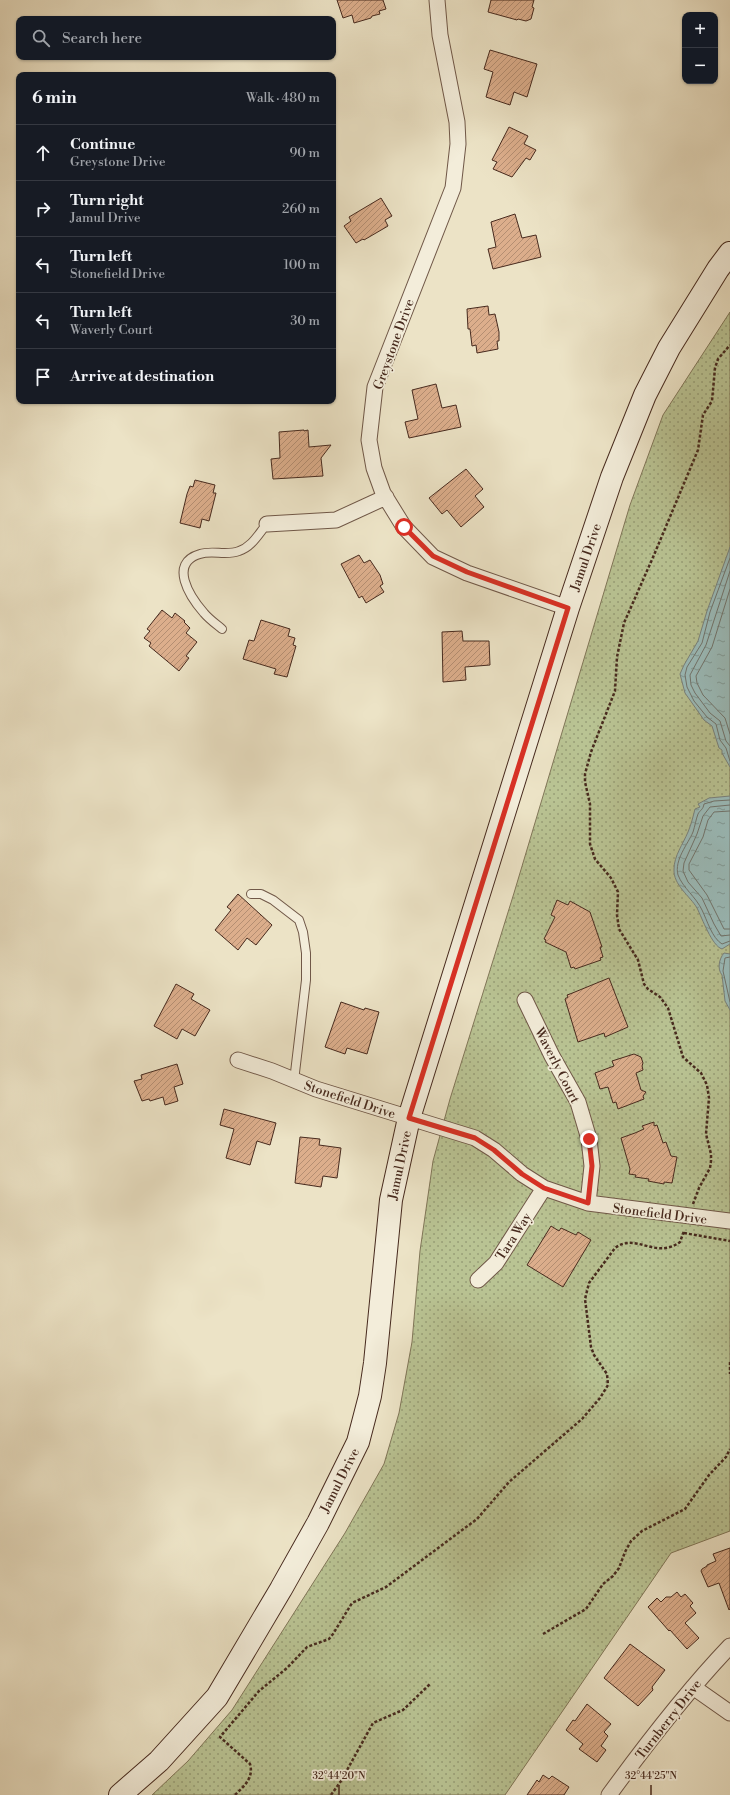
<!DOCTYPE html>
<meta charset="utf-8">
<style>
body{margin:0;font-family:"Libre Bodoni",serif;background:#242831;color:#f1f3f6}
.controls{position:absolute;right:12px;top:12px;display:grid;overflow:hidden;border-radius:8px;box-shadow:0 1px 3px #0004}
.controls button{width:36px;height:36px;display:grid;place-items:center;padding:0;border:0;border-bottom:1px solid #363941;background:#171b24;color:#f1f3f6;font:20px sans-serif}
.stop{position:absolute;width:12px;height:12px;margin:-9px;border:3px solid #d93025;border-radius:50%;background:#fff}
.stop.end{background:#d93025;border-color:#fff;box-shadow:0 1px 4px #0008}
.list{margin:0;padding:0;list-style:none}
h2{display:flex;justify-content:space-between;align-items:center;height:52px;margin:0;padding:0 16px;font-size:17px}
h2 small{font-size:13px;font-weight:400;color:#9ea1a6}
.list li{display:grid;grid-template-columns:26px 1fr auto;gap:12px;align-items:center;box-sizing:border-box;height:56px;padding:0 16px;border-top:1px solid #363941}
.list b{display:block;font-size:15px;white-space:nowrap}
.list p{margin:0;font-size:13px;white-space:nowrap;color:#9ea1a6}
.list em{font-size:13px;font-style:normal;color:#9ea1a6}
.icon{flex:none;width:22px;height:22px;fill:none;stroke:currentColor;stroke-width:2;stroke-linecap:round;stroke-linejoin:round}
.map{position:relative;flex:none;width:730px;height:1795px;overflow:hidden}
.search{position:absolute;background:#171b24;box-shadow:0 1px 3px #0004;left:16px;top:16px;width:320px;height:44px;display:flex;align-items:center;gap:10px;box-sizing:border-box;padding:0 14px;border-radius:8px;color:#9ea1a6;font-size:15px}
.panel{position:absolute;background:#171b24;box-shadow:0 1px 3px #0004;left:16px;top:72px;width:320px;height:332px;border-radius:8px}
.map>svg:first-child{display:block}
</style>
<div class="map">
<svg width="730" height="1795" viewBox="0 0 730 1795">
<defs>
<pattern id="green-dots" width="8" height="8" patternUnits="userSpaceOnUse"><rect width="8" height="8" fill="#b9c393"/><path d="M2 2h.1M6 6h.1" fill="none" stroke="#989f77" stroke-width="1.8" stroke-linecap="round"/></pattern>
<pattern id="water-ripples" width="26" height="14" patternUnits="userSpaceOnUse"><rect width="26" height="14" fill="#9bbdbc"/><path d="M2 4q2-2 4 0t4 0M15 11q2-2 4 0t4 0" fill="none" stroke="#809a98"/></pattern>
<pattern id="building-hatch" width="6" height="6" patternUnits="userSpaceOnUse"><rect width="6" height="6" fill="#dcae8c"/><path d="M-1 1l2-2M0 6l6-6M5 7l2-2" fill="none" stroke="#b48e72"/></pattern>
</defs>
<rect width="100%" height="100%" fill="#ece3c6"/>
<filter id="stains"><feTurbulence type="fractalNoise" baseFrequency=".005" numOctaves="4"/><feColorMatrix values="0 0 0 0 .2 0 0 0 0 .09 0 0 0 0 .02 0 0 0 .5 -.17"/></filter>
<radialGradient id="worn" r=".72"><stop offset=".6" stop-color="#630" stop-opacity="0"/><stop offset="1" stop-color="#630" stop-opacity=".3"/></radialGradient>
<!-- green -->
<path fill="url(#green-dots)" stroke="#807658" d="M730,312V1531L671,1553L505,1795H152L188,1761L232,1710L345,1533L384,1464L399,1413L412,1342L420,1251L433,1161L450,1099L514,893L630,505L663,415Z"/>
<!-- water -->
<path fill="url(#water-ripples)" stroke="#79827d" d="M730,547V767L722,753V750L719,748L712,726L704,720L685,693L680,674L684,665L698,641L707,611Z
M730,796V944L722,949C712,946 702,918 697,908C690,896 673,885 674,869C674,856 683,844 688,832C691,825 693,817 695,809L700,807L698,804L709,798Z
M724,953L730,954V1010L725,1001L722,975C717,969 719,959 724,953Z"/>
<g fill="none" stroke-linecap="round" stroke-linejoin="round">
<!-- shore -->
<path stroke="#71746d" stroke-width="1" d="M730,558L710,612L702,643L687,667L685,675L687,687L694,701L707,717L716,724L720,740L726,748L730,761
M730,571L706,645L690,675L691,685L695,693L710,713L720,721L726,741L730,746
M730,589L712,647L696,676L697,683L703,695L725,718L730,734
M730,800L714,801L704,804C703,810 700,810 698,814C696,819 695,826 693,832C688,844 674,860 678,875C683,888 696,897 702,910C707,920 712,938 722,944L730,941
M730,805L710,807L703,816L697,834L684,863L683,871L688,882L702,898L714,924L721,936L730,935
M730,811L714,812L708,820L703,837L689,864V870L707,895L724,929H730
M730,957L725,958L723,971L730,1002"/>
</g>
<!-- building -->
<path fill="url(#building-hatch)" stroke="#472a1e" d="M337,0H383L386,9L379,11L380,14L372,16L371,18L354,23L352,15L343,18Z
M491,0H534L532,7L534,8L531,19L526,21L518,19L517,20L488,12Z
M490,50L537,64L527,97L514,92L510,105L486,97L493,72L484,69Z
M509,127L528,136L524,144L536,150L530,160L526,158L512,177L493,169L497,162L492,160Z
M381,198L392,216L385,220L388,226L364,240L363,239L356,243L344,226L351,221L349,217Z
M515,214L522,238L536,235L541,257L493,269L488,249L496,247L491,222Z
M488,306L489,315L495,314L499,332V341H497L498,349L477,353L476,345L472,346L470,329H468L467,309Z
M436,384L442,408L456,405L461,427L409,438L405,422L418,419L412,390Z
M304,430V431L308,430L309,447L331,445L321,458L323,476L273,479L271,459L280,458L279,432Z
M466,469L483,489L475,496L484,507L461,527L447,510L442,514L429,498Z
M195,480L215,485L213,493H216L209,521L202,519L200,528L180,523L187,494L190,486L193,487Z
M359,555L364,563L370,560L380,575L383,584L380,586L384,592L366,603L362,596L359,598L341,564Z
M162,610L172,618L175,613L185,621L184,622L190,628L186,633L197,642L186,656L189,658L179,671L149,646L151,643L144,638L150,631L147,629Z
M261,620L290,629L288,636L295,638L293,645L296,646L287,677L274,674L276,669L243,659L249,640L254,641Z
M462,631L463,641H489L490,665L465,667L466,680L443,682L442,632Z
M238,894L272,925L256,945L247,938L238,950L215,930L231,910L227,907Z
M557,900L568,905L570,901L590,912L602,947H600L603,957L600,958L601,960L575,969L574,967L571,968L566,952L545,942L546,940L544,939L555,917L551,915Z
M609,978L628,1027L605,1037L604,1033L578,1042L565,999L568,997L567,995L570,994Z
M176,984L194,994L191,999L210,1010L195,1036L182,1029L177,1039L154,1026Z
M341,1002L364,1010L365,1008L379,1012L367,1054L347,1048L345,1054L325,1047Z
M634,1054L641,1057L643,1063L642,1066L643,1070L636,1073L641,1090L646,1092L643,1096L644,1099L618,1109L616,1102L613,1103L608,1087L600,1089L595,1073L614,1066L612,1061Z
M177,1064L183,1084L174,1087L178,1101L165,1105L163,1097L150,1101L149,1099L142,1101L134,1081L142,1079L141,1075Z
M224,1109L276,1123L270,1145L257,1141L250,1165L226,1158L234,1129L220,1125Z
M654,1122V1126L657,1125L663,1143L666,1142L671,1156L677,1157L672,1183L664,1182V1184L648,1181L649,1179L635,1177L636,1175L629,1174L630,1169L621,1138L635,1133L644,1129L642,1126Z
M300,1137L320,1139L319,1145L341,1148L337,1178L323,1176L321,1187L295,1183Z
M551,1226L559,1231L561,1228L576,1235L578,1232L591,1240L563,1287L527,1265Z
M730,1548V1609L729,1610L719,1583L708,1587L701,1571L702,1569L707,1566V1565L716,1561L713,1554Z
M677,1592L681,1597L685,1594L693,1603L690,1606L696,1613L685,1623L699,1638L687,1649L670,1630L669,1631L648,1607L657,1598L661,1602L666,1597H671Z
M630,1644L665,1670L652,1687L653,1690L638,1706L604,1678Z
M587,1704L611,1724L604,1732L608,1736L601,1746L606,1750L597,1762L579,1749L583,1744L566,1730L573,1720L575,1721Z
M543,1775L549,1779L552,1776L569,1787L564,1795H527L537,1780L539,1782Z"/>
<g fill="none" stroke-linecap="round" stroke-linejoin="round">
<!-- lane casing -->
<g stroke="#705848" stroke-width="10">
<path id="lane" d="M222,629C216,624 209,619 204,613C190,597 168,563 200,554C212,550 227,556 239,551C252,547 259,533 267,524
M251,894H261L273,900L299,920L303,932L306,953V980L294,1081"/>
</g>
<!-- street casing -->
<g stroke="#705848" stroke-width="17">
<path id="street" d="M437,0L440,35L457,122L458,144L453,188L375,387L369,440L374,468L383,493L404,527L433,557L467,573L568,608
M267,524L336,520L386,497
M525,1000L552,1056L578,1102L589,1139L592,1166L588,1203
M238,1060L272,1071L316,1089L475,1138L494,1150L522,1174L544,1188L588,1203L730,1221
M478,1280L496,1263L544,1188
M693,1687L730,1713
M609,1795C647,1743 686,1692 730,1646"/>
</g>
<!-- secondary casing -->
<g stroke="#472a1e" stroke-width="24">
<path id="secondary" d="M120,1795L159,1761L217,1697L281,1589L318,1523L358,1442L370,1396L375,1363L391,1200L409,1118L568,608L612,477L645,395L669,348L718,269L730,253"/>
</g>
<!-- path -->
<path stroke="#472a1e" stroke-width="2.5" stroke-dasharray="3 2" stroke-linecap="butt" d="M693,1204L699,1188L710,1168L711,1161V1154L706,1134L709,1098L707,1085L701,1073L683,1057L668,1008L660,997L648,989L644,984L638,960L619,929L617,915L618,892L611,878L595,859L590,844V804L585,782V774L591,752L615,691L617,657L624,623L654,555L698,450L703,415L712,401L715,368L718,359L730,345
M684,1233L730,1241
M730,1362V1374
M543,1634L586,1609L603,1584L613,1576L619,1568L625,1552L631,1541L642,1531L685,1509L709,1475L726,1457L730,1449
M235,1795C244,1786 254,1778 250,1764L220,1737L259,1691L287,1668L307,1647L329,1639L333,1634L352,1603L386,1587L477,1519L509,1482L582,1419L600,1398L608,1385L607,1374L594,1355L591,1347L585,1299L589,1283L615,1248C636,1232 655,1260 680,1242L684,1231
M331,1795L341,1781L373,1723L403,1710L430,1684"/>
<!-- lane -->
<use href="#lane" stroke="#f3edda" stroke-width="8"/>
<!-- street -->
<use href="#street" stroke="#f3edda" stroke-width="15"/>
<!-- secondary -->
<use href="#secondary" stroke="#f3edda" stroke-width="22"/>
</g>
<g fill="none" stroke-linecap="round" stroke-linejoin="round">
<!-- route -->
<path stroke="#d93025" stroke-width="5" d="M404,527L433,556L467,572L568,608L409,1118L475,1138L494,1150L522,1174L544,1188L588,1203L592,1166L589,1139"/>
</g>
<!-- ticks -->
<path fill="none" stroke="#472a1e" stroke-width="1.5" d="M339,1795V1785M651,1795V1785"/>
<g text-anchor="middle" stroke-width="3.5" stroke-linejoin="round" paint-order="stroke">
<!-- street labels -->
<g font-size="13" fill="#472a1e" stroke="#f3edda">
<text transform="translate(393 344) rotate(-70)" y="5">Greystone Drive</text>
<text transform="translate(585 557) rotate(-71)" y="5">Jamul Drive</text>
<text transform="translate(558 1065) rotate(63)" y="5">Waverly Court</text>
<text transform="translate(350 1099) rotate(18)" y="5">Stonefield Drive</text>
<text transform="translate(399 1165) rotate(-78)" y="5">Jamul Drive</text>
<text transform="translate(660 1213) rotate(7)" y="5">Stonefield Drive</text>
<text transform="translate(513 1236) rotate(-57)" y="5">Tara Way</text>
<text transform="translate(339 1480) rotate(-63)" y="5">Jamul Drive</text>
<text transform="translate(668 1719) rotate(-52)" y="5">Turnberry Drive</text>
</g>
</g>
<g font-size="10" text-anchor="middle" fill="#472a1e" stroke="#f3edda" stroke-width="3.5" stroke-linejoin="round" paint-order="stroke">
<text x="339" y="1779">32°44'20"N</text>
<text x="651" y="1779">32°44'25"N</text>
</g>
<rect width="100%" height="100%" filter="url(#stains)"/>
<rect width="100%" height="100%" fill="url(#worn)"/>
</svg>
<div class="controls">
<button>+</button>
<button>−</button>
</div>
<div class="stop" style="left:404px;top:527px"></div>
<div class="stop end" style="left:589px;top:1139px"></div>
<div class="search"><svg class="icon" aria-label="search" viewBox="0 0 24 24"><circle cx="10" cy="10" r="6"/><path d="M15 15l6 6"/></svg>Search here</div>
<section class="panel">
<h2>6 min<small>Walk · 480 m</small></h2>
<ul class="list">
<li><svg class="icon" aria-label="ahead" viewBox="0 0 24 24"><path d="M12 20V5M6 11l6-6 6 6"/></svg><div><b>Continue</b><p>Greystone Drive</p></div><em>90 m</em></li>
<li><svg class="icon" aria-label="right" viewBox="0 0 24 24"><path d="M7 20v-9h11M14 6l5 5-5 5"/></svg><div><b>Turn right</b><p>Jamul Drive</p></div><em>260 m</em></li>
<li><svg class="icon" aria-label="left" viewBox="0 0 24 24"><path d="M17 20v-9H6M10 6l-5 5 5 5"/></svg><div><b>Turn left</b><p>Stonefield Drive</p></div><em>100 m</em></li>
<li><svg class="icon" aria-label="left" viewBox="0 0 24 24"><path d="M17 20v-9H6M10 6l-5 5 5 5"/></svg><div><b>Turn left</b><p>Waverly Court</p></div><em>30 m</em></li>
<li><svg class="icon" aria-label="arrive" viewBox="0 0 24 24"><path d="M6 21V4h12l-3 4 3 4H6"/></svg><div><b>Arrive at destination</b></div></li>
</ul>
</section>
</div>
